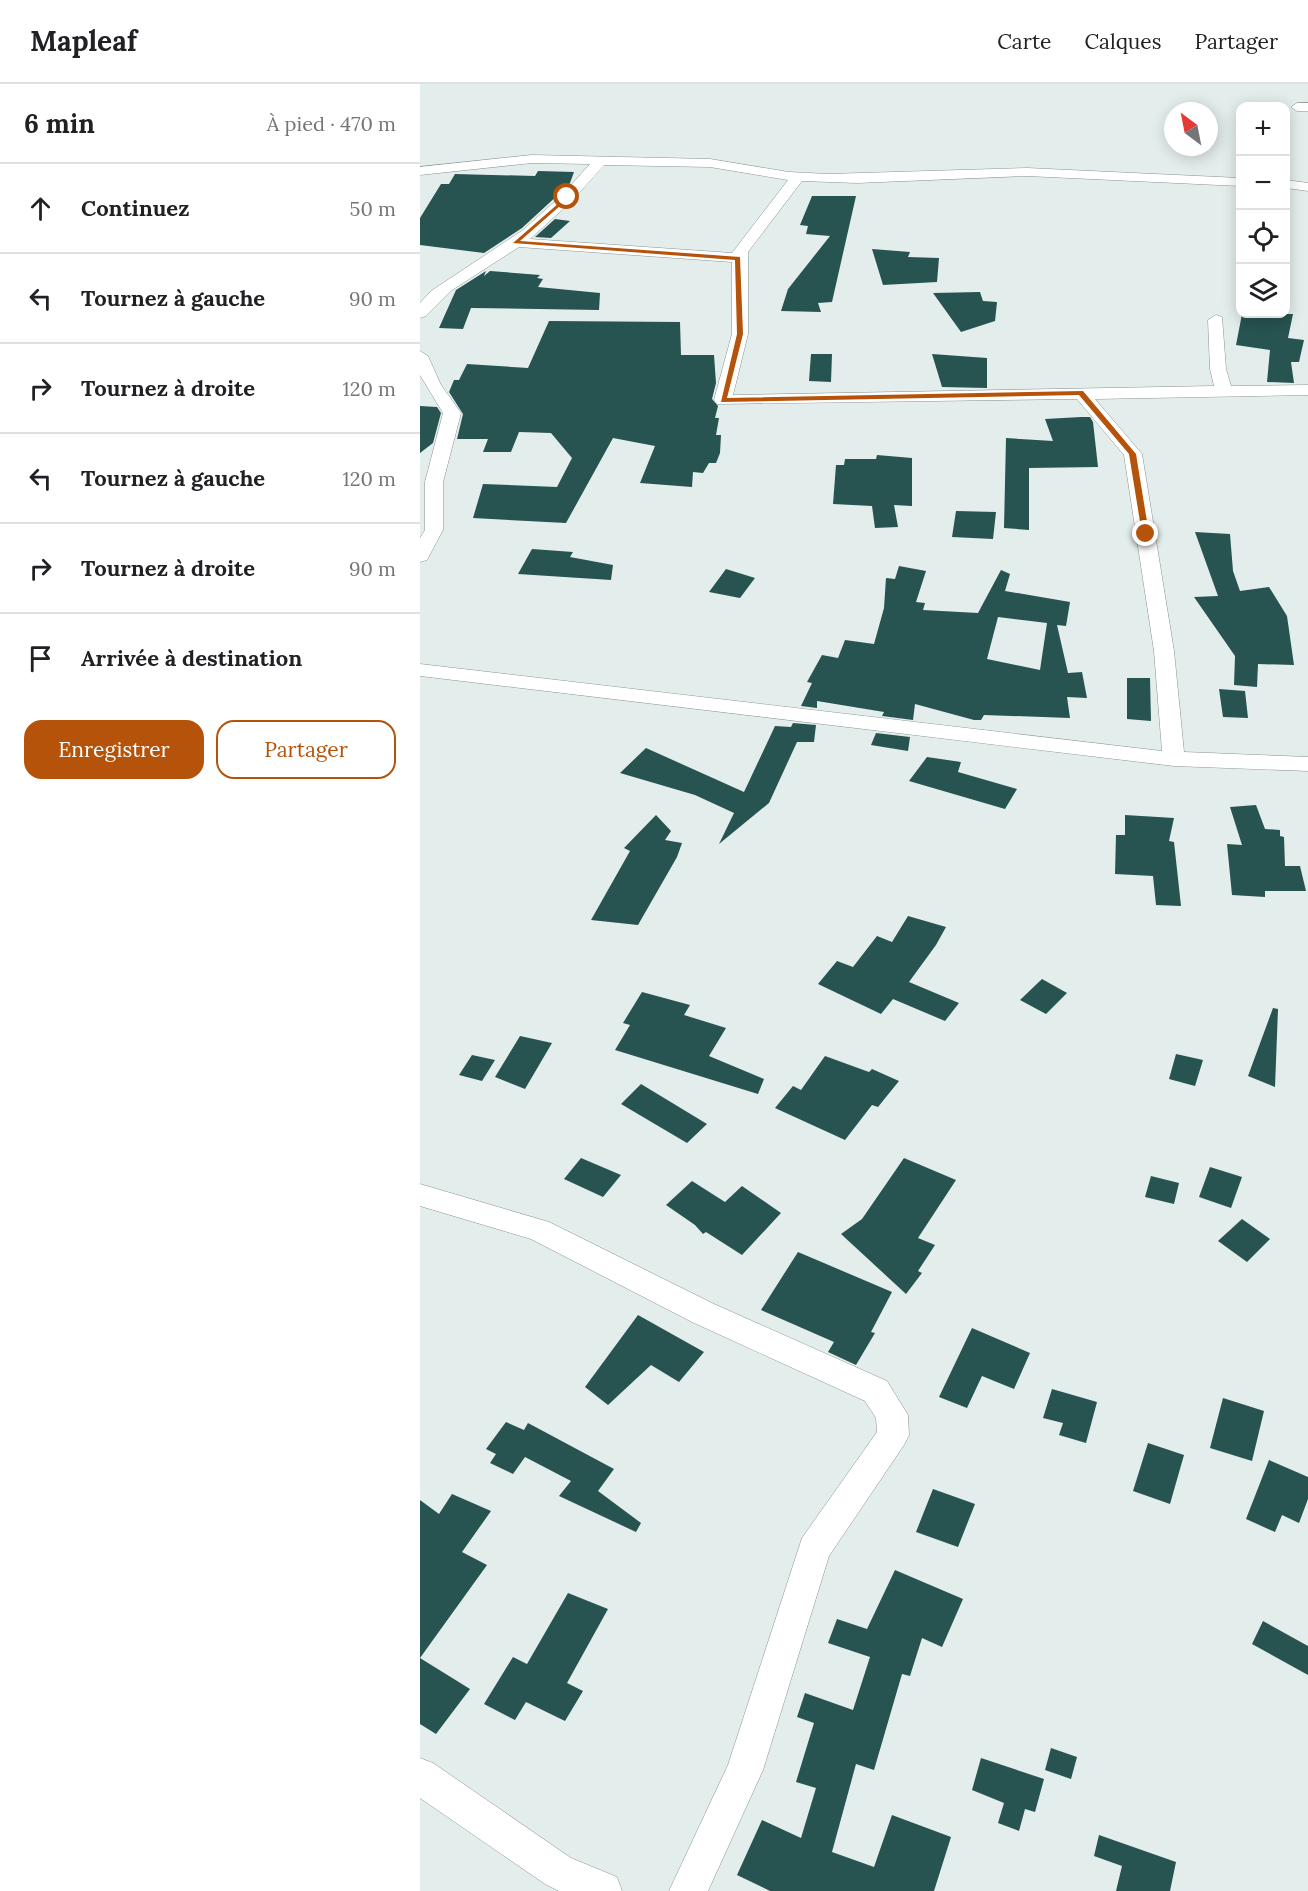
<!DOCTYPE html>
<html lang="fr">
<meta charset="utf-8">
<style>
body{margin:0;font-family:Lora,serif;background:#f2f2f2;color:#202124}
.controls{position:absolute;right:18px;top:18px;display:grid;overflow:hidden;border-radius:12px;box-shadow:0 3px 15px #0003}
.controls button{width:54px;height:54px;display:grid;place-items:center;padding:0;border:0;border-bottom:2px solid #e0e0e0;background:#fff;color:#202124;font:30px sans-serif}
.compass{position:absolute;left:744px;top:18px;width:54px;height:54px;border-radius:50%;background:#fff;box-shadow:0 3px 15px #0003;rotate:328deg}
.stop{position:absolute;width:18px;height:18px;margin:-14px;border:4px solid #b45309;border-radius:50%;background:#fff}
.stop.end{background:#b45309;border-color:#fff;box-shadow:0 2px 6px #0008}
.list{margin:0;padding:0;list-style:none}
h2{display:flex;justify-content:space-between;align-items:center;height:78px;margin:0;padding:0 24px;font-size:26px}
h2 small{font-size:20px;font-weight:400;color:#757577}
.list li{display:grid;grid-template-columns:39px 1fr auto;gap:18px;align-items:center;box-sizing:border-box;height:90px;padding:0 24px;border-top:2px solid #e0e0e0}
.list b{display:block;font-size:22px;white-space:nowrap}
.list em{font-size:20px;font-style:normal;color:#757577}
.actions{display:flex;gap:12px;padding:18px 24px}
.actions a{flex:1;padding:14px 0;border:2px solid #b45309;border-radius:18px;text-align:center;font-size:21px;color:#b45309}
.actions .main{background:#b45309;color:#fff}
.icon{flex:none;width:33px;height:33px;fill:none;stroke:currentColor;stroke-width:2;stroke-linecap:round;stroke-linejoin:round}
.map{position:relative;flex:none;width:888px;height:1807px;overflow:hidden}
header{display:flex;align-items:center;gap:36px;box-sizing:border-box;height:84px;padding:0 30px;background:#fff;border-bottom:2px solid #e0e0e0}
header strong{font-size:28px}
nav{display:flex;gap:33px;margin-inline-start:auto;font-size:21px}
main{display:flex}
aside{flex:1;background:#fff}
.map>svg:first-child{display:block}
</style>
<header>
<strong>Mapleaf</strong>
<nav><a>Carte</a><a>Calques</a><a>Partager</a></nav>
</header>
<main>
<aside>
<h2>6 min<small>À pied · 470 m</small></h2>
<ul class="list">
<li><svg class="icon" aria-label="ahead" viewBox="0 0 24 24"><path d="M12 20V5M6 11l6-6 6 6"/></svg><div><b>Continuez</b></div><em>50 m</em></li>
<li><svg class="icon" aria-label="left" viewBox="0 0 24 24"><path d="M17 20v-9H6M10 6l-5 5 5 5"/></svg><div><b>Tournez à gauche</b></div><em>90 m</em></li>
<li><svg class="icon" aria-label="right" viewBox="0 0 24 24"><path d="M7 20v-9h11M14 6l5 5-5 5"/></svg><div><b>Tournez à droite</b></div><em>120 m</em></li>
<li><svg class="icon" aria-label="left" viewBox="0 0 24 24"><path d="M17 20v-9H6M10 6l-5 5 5 5"/></svg><div><b>Tournez à gauche</b></div><em>120 m</em></li>
<li><svg class="icon" aria-label="right" viewBox="0 0 24 24"><path d="M7 20v-9h11M14 6l5 5-5 5"/></svg><div><b>Tournez à droite</b></div><em>90 m</em></li>
<li><svg class="icon" aria-label="arrive" viewBox="0 0 24 24"><path d="M6 21V4h12l-3 4 3 4H6"/></svg><div><b>Arrivée à destination</b></div></li>
</ul>
<div class="actions"><a class="main">Enregistrer</a><a>Partager</a></div>
</aside>
<div class="map">
<svg width="888" height="1807" viewBox="0 0 888 1807">
<rect width="100%" height="100%" fill="#e3edec"/>
<!-- building -->
<path fill="#275350" fill-rule="evenodd" d="M118,87L154,88L150,99L140,109L102,144L64,169L0,161V134L21,100H29L35,90L115,92Z
M392,112H436L412,218L398,219L401,228L361,227L368,205L410,152L386,150L388,142L380,141Z
M135,135L150,137L131,154L115,153Z
M452,165L490,168L488,173L519,174L517,198L463,201Z
M66,187L64,192L70,187L120,191L117,194L123,195L118,203L180,209L179,226L51,224L43,245L19,244L36,206Z
M560,208L563,217L577,218L575,237L541,248L513,209Z
M822,230H873L868,254L884,256L879,278H871L874,299L847,298L850,266L816,261Z
M129,237L260,238L261,271H294L296,299L292,315L298,322L295,334H299L296,351H301L300,369L296,379H289L283,389L273,388L272,403L220,399L235,362L193,354L146,439L53,434L63,400L137,403L152,374L131,349L99,348L91,368H63L68,355H37L43,330L29,308L34,296H39L47,280L108,284Z
M391,270H412L411,298L389,297Z
M512,270L567,274V304L522,303Z
M0,322L17,323L21,329L13,359L0,369Z
M661,333H670L673,338L678,383L609,384V446L584,444L586,354L633,357L625,335Z
M457,371L492,374V422L474,421L478,443L455,444L452,422L413,420L416,381H424L425,375H456Z
M536,427L576,428L573,455L532,453Z
M775,448L810,450L813,487L820,507L849,503L867,532L874,581L838,580L837,603L814,601L815,572L774,513L798,512Z
M112,465L153,468L150,473L193,481L191,496L98,490Z
M479,482L506,487L496,518L505,519L503,526L558,529L581,486L590,490L585,507L650,518L646,542L637,541L648,589L662,588L667,614L647,613L650,634L564,631L561,636H554L495,620L493,636L462,632L464,628L397,617V624L381,622L392,599L387,598L402,571L418,574L425,556L454,560L464,524L466,494L475,495ZM578,533L627,539L620,586L567,575Z
M306,485L335,494L320,514L289,508Z
M707,594H730L731,637L707,635Z
M799,605L825,607L828,634L803,633Z
M373,639L396,641L394,658H377L349,719L299,760L314,729L275,711L200,689L226,664L324,708L355,642L371,643Z
M456,649L490,653L488,667L451,661Z
M507,673L541,678L538,688L597,705L585,725L489,697Z
M836,721L845,745L860,746V752L864,753L865,782H880L886,807H845V813L812,811L807,760L822,761L810,723Z
M236,731L251,747L245,756L262,759L257,773L218,841L171,836L210,767L204,764Z
M705,731L754,734L749,757L754,758L761,822L736,821L733,792L695,790L696,751H705Z
M488,832L526,843L516,861L489,898L539,919L525,937L473,915L461,930L398,900L417,877L433,883L457,852L472,858Z
M622,895L647,909L626,930L600,916Z
M222,908L270,921L264,931L306,944L289,972L344,995L338,1010L195,966L210,941L203,939Z
M853,924L858,925L855,1003L828,992Z
M100,952L132,959L105,1005L75,993Z
M756,970L783,976L775,1002L749,995Z
M52,971L75,976L62,997L39,991Z
M405,972L449,988L452,985L479,997L458,1023L452,1021L425,1056L355,1024L373,1002L381,1006Z
M221,1000L287,1040L267,1059L201,1020Z
M161,1074L201,1091L183,1113L144,1095Z
M484,1074L536,1096L498,1154L515,1161L498,1187L502,1189L486,1210L421,1150L442,1135Z
M790,1083L822,1093L811,1124L779,1113Z
M731,1092L759,1099L754,1120L725,1113Z
M272,1097L305,1118L322,1102L361,1129L322,1171L286,1148L283,1150L275,1141L246,1121Z
M822,1135L850,1155L827,1178L798,1157Z
M378,1168L472,1208L451,1248L455,1249L436,1281L408,1268L414,1258L341,1226Z
M218,1231L284,1268L259,1298L231,1281L188,1321L165,1303Z
M552,1244L610,1269L594,1305L562,1292L547,1324L519,1313Z
M632,1305L677,1318L666,1359L639,1351L643,1339L623,1334Z
M803,1314L844,1327L832,1377L790,1364Z
M86,1338L104,1346L108,1339L194,1385L178,1407L221,1439L216,1448L139,1412L151,1397L105,1373L93,1390L70,1379L76,1370L66,1365Z
M728,1359L764,1371L750,1420L713,1407Z
M849,1376L888,1393V1415L879,1439L862,1431L855,1448L826,1435Z
M513,1405L555,1420L538,1463L496,1448Z
M32,1410L71,1427L42,1468L67,1481L0,1574V1416L19,1430Z
M475,1486L543,1515L522,1563L502,1554L490,1592L482,1590L454,1686L436,1680L412,1768L454,1783L472,1731L531,1753L514,1807H350L317,1791L342,1736L381,1754L396,1704L376,1698L394,1639L377,1633L385,1609L433,1626L450,1573L408,1559L417,1535L447,1545Z
M148,1509L188,1525L147,1599L163,1607L145,1637L106,1618L95,1636L64,1620L93,1573L107,1580Z
M843,1537L888,1562V1591L832,1560Z
M0,1574L50,1605L16,1650L0,1640Z
M631,1664L657,1673L651,1695L625,1686Z
M561,1674L624,1695L615,1728L605,1725L599,1747L578,1739L584,1719L552,1706Z
M679,1751L756,1778L750,1807H696L702,1782L674,1772Z"/>
<g fill="none" stroke-linecap="round" stroke-linejoin="round">
<!-- street casing -->
<g stroke="#8a9392" stroke-width="1">
<path id="street" d="M888,19V27H877L871,23L877,19Z
M112,71L290,75L369,88L408,90L607,84L820,94V102L607,92L437,99L382,97L328,168V250L313,311L794,302L790,285L788,236L796,231L802,233L806,285L811,302L888,301V311L675,315L722,370L754,567L764,668L888,673V687L754,682L0,592V580L742,667L734,567L704,371L657,315L297,320L294,316L312,250V178L99,163L32,206L6,232L0,234V219L11,207L103,146L142,111L170,80L112,79L0,91V83ZM184,81L290,83L368,96L312,169L110,155L152,117Z
M866,96L888,99V107L866,104Z
M0,267L8,272L21,301L41,329L23,398V446L7,476L0,478V454L5,446V398L23,329L0,291Z
M0,1100L129,1138L294,1220L467,1297L488,1331L489,1351L484,1361L409,1472L343,1686L288,1807H249L308,1681L382,1454L457,1348L456,1334L445,1317L272,1238L111,1155L0,1122Z
M0,1674L13,1679L151,1774L197,1793L202,1807H139L125,1800L0,1714Z"/>
</g>
<!-- street -->
<use href="#street" fill="#fff" fill-rule="evenodd"/>
</g>
<!-- route -->
<path fill="#b45309" d="M147,112L149,114L100,157L320,173L323,250L307,314L663,307L716,370L729,450L726,452L722,450L709,370L659,311L301,318L317,250L315,176L93,159Z"/>
</svg>
<div class="controls">
<button>+</button>
<button>−</button>
<button><svg class="icon" aria-label="locate" viewBox="0 0 24 24"><circle cx="12" cy="12" r="6"/><path d="M12 2v4M12 18v4M2 12h4M18 12h4"/></svg></button>
<button><svg class="icon" aria-label="layers" viewBox="0 0 24 24"><path d="M12 4l9 5-9 5-9-5zM3 14l9 5 9-5"/></svg></button>
</div>
<svg class="compass" viewBox="-18 -18 36 36"><path d="M0-13l5 13h-10z" fill="#e53935"/><path d="M0 13l5-13h-10z" fill="#757577"/></svg>
<div class="stop" style="left:147px;top:113px"></div>
<div class="stop end" style="left:726px;top:450px"></div>
</div>
</main>
